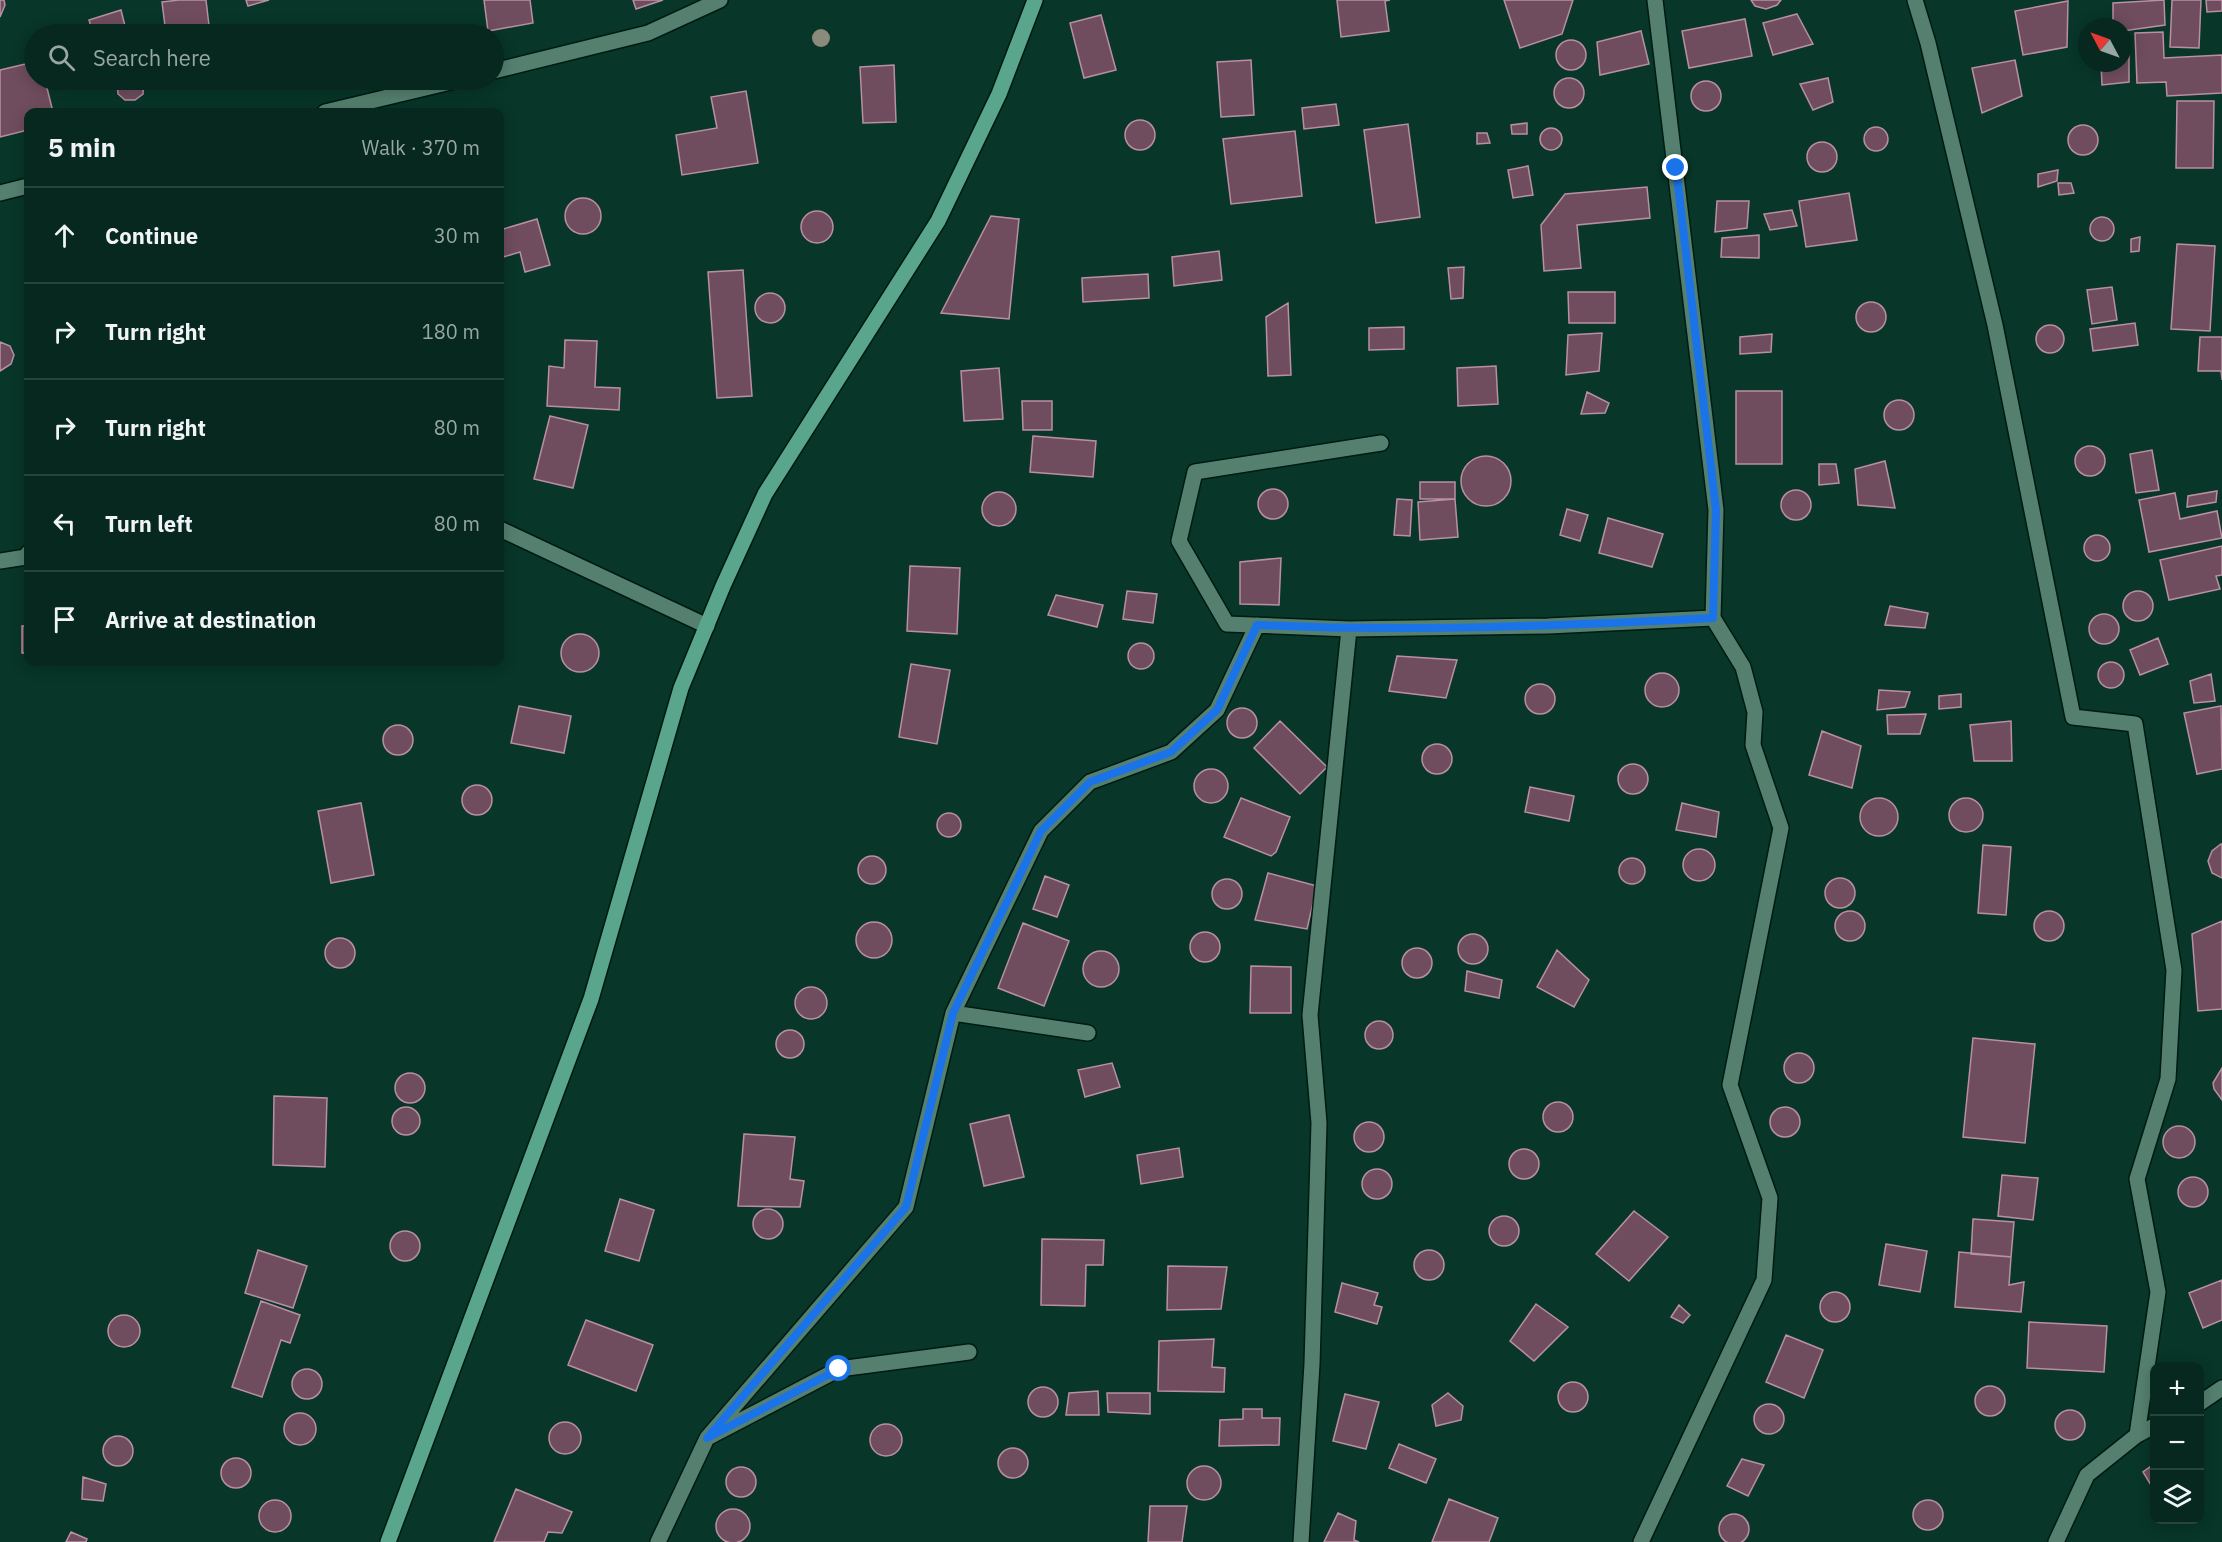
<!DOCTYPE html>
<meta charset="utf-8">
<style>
body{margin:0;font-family:"IBM Plex Sans",sans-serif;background:#14342c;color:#f1f3f6}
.controls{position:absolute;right:18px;bottom:18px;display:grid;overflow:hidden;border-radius:12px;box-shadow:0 3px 15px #0003}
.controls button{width:54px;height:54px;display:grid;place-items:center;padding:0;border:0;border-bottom:2px solid #27443d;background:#06281f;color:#f1f3f6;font:30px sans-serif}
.compass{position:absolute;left:2078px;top:18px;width:54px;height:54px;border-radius:50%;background:#06281f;box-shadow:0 3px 15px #0003;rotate:311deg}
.stop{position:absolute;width:18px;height:18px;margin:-14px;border:4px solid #1a73e8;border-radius:50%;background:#fff}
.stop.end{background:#1a73e8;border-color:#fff;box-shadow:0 2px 6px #0008}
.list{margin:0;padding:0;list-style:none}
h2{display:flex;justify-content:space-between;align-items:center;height:78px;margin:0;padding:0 24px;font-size:26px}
h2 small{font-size:20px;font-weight:400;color:#98a6a4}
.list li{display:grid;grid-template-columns:39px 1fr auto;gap:18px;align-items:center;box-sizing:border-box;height:96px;padding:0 24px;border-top:2px solid #27443d}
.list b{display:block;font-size:22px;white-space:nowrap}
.list em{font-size:20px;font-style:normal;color:#98a6a4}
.icon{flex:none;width:33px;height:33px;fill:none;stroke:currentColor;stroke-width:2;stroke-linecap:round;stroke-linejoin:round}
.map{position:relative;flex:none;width:2222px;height:1542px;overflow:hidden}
.search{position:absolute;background:#06281f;box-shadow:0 3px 15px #0003;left:24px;top:24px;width:480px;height:66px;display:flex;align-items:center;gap:15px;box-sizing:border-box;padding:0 21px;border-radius:33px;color:#98a6a4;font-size:22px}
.panel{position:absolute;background:#06281f;box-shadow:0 3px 15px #0003;left:24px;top:108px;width:480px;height:558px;border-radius:12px}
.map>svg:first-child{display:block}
</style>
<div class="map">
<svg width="2222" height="1542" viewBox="0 0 2222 1542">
<rect width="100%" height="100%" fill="#083629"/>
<!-- building -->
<path fill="#704d5e" stroke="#b890a2" stroke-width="1.5" d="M0,0H4L5,5L0,17Z
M179,0H206L210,34H166L162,2Z
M246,0H269L248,6Z
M484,0H530L533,23L488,31Z
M633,0H663L636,9Z
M1337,0H1390L1385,1L1389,31L1341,37Z
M1504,0H1573L1562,34L1520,48Z
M1751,0H1781L1777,5L1766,9L1755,6Z
M2164,0L2165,25L2123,31V27H2113V3Z
M2172,0H2201L2199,48L2170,47Z
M2206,0H2222V11L2207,12Z
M2068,1L2067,47L2023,55L2015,11Z
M121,10L127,34H135H93L89,20Z
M1797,14L1813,44L1773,55L1763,23Z
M1101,15L1116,70L1084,78L1070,23Z
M1745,19L1752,56L1689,68L1682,31Z
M1641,31L1649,64L1600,75L1597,42Z
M2163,32L2164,58L2222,55V93L2167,96L2166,82L2137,83L2135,33Z
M1556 55a15 15 0 1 1 30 0a15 15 0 1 1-30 0Z
M2123,53H2129V82L2102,85L2101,63H2123Z
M1251,60L1254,115L1221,117L1217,62Z
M2015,60L2022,96L1982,113L1972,68Z
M34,62V80H45L53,112H28V130L0,137V70Z
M894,65L896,122L863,123L860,67Z
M1554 93a15 15 0 1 1 30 0a15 15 0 1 1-30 0Z
M1828,78L1833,102L1813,110L1800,84Z
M117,80H144L143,94L135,100H125L118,94Z
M1691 96a15 15 0 1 1 30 0a15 15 0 1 1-30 0Z
M746,91L758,163L682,175L676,135L717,128L711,97Z
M2177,101H2214L2213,168H2176Z
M1336,104L1339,125L1304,129L1302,108Z
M401,109L402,112H376Z
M1125 135a15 15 0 1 1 30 0a15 15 0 1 1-30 0Z
M1527,123V134H1512L1511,125Z
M1408,124L1420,217L1376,223L1364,130Z
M2068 140a15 15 0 1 1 30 0a15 15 0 1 1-30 0Z
M1864 139a12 12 0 1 1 24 0a12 12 0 1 1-24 0Z
M1540 139a11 11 0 1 1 22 0a11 11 0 1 1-22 0Z
M1295,131L1302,196L1231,204L1223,139Z
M1477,133H1487L1490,143L1477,144Z
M500,136L503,149L500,156Z
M1807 157a15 15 0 1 1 30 0a15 15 0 1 1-30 0Z
M1528,166L1533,195L1513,198L1508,170Z
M2058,170L2057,181L2038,187V174Z
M2058,183H2071L2074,193L2059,195Z
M1647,187L1650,218L1577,225L1581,268L1544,271L1541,225L1565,194Z
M1849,193L1857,240L1806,247L1799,201Z
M565 216a18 18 0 1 1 36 0a18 18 0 1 1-36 0Z
M1717,201H1749L1747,228L1715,232Z
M1792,210L1797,226L1770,230L1764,214Z
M801 227a16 16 0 1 1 32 0a16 16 0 1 1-32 0Z
M991,216L1019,219L1009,319L941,313Z
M2090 229a12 12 0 1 1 24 0a12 12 0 1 1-24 0Z
M537,219L550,265L525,272L520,252L500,258V230Z
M1759,235V258L1721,257L1722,238Z
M2140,237L2139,251L2131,252V239Z
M2177,244L2215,246L2210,331L2171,329Z
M1219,251L1222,280L1174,286L1172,257Z
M1464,267L1463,298L1451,299L1448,268Z
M743,270L752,396L717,398L708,272Z
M1148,274L1149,298L1083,302L1082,278Z
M2112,287L2117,320L2092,324L2087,290Z
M1568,292H1615V323H1569Z
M755 308a15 15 0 1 1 30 0a15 15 0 1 1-30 0Z
M1856 317a15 15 0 1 1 30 0a15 15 0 1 1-30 0Z
M1288,303L1291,375L1268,376L1266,317Z
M2135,323L2138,345L2093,351L2090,329Z
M2036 339a14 14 0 1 1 28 0a14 14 0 1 1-28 0Z
M1404,327V349L1369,350V328Z
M1602,333L1599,371L1566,375L1568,335Z
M1772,334L1771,352L1740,354V337Z
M2200,337H2222V380L2221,371H2198Z
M565,340L597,341L595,387L620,388L619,410L547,406L549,366L564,368Z
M0,342L10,346L14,355L11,364L0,371Z
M1496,366L1498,404L1458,406L1457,368Z
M999,368L1003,419L964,421L961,371Z
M1736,391H1782V464H1736Z
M1587,392L1609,403L1605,413L1581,414Z
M1884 415a15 15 0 1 1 30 0a15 15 0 1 1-30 0Z
M1022,401H1052V430H1023Z
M550,416L588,425L573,488L534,479Z
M1033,436L1096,441L1093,477L1030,472Z
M2075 461a15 15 0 1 1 30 0a15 15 0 1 1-30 0Z
M2152,450L2159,490L2136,493L2130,454Z
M1461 481a25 25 0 1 1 50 0a25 25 0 1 1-50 0Z
M1885,461L1895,508L1858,505L1855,469Z
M1819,464H1836L1839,483L1819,485Z
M1420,482H1455V499H1420Z
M1258 504a15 15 0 1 1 30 0a15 15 0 1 1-30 0Z
M1781 505a15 15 0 1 1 30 0a15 15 0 1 1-30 0Z
M2217,491L2216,502L2187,507L2188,496Z
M982 509a17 17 0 1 1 34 0a17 17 0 1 1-34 0Z
M2175,493L2180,519L2217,511L2222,538L2149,552L2139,500Z
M1397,499L1412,500L1410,536L1394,535Z
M1455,499L1458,537L1420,540L1418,502Z
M1567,509L1588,515L1580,541L1560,535Z
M1608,518L1663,534L1652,567L1599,553Z
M2084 548a13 13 0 1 1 26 0a13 13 0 1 1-26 0Z
M2222,546V575L2216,576L2220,589L2169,600L2160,560Z
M1281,558L1279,605L1240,604V562Z
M910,566L960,568L957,634L907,631Z
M2123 606a15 15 0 1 1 30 0a15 15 0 1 1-30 0Z
M1127,591L1157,594L1153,623L1123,619Z
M1056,595L1103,605L1097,627L1048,615Z
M1890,606L1928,613L1925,628L1885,625Z
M2089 629a15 15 0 1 1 30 0a15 15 0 1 1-30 0Z
M22,626H28V653H22Z
M561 653a19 19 0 1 1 38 0a19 19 0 1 1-38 0Z
M2158,638L2168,664L2140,675L2130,650Z
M1128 656a13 13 0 1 1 26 0a13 13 0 1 1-26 0Z
M1397,656L1457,660L1446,698L1389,691Z
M2098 675a13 13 0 1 1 26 0a13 13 0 1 1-26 0Z
M911,664L950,670L937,744L899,737Z
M1645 690a17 17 0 1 1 34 0a17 17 0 1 1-34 0Z
M2211,674L2215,701L2194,703L2190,681Z
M1525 699a15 15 0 1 1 30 0a15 15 0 1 1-30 0Z
M1879,690L1910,692L1905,707L1877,710Z
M1961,694V707L1939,709V696Z
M519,706L571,716L564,753L511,743Z
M2221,706L2222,769L2197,774L2184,713Z
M1227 723a15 15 0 1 1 30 0a15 15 0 1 1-30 0Z
M1926,714L1920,734H1888L1887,715Z
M1280,721L1327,767L1300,794L1254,748Z
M2011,721L2012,761H1974L1970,725Z
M383 740a15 15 0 1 1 30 0a15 15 0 1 1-30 0Z
M1822,731L1861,746L1852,788L1809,775Z
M1422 759a15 15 0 1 1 30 0a15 15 0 1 1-30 0Z
M1618 779a15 15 0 1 1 30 0a15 15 0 1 1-30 0Z
M1194 786a17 17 0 1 1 34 0a17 17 0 1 1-34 0Z
M462 800a15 15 0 1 1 30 0a15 15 0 1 1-30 0Z
M1530,787L1574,796L1569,821L1525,812Z
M1949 815a17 17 0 1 1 34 0a17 17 0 1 1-34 0Z
M1860 817a19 19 0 1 1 38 0a19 19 0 1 1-38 0Z
M1241,798L1290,817L1276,852L1271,856L1224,837Z
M361,803L374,875L331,883L318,811Z
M1682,803L1719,812L1716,837L1676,830Z
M937 825a12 12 0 1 1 24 0a12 12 0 1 1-24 0Z
M2221,844H2222V878L2212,873L2208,861L2212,851Z
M1983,845L2011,847L2006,915L1978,913Z
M1683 865a16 16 0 1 1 32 0a16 16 0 1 1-32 0Z
M858 870a14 14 0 1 1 28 0a14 14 0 1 1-28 0Z
M1619 871a13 13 0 1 1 26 0a13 13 0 1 1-26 0Z
M1268,873L1317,886L1307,929L1255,920Z
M1045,876L1069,885L1057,917L1033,909Z
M1825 893a15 15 0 1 1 30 0a15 15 0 1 1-30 0Z
M1212 894a15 15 0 1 1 30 0a15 15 0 1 1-30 0Z
M2034 926a15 15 0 1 1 30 0a15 15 0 1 1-30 0Z
M1835 926a15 15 0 1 1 30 0a15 15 0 1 1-30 0Z
M2222,921V1009L2198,1011L2192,934Z
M856 940a18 18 0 1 1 36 0a18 18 0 1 1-36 0Z
M1023,923L1069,941L1044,1006L998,988Z
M1190 947a15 15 0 1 1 30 0a15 15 0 1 1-30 0Z
M1458 949a15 15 0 1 1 30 0a15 15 0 1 1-30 0Z
M325 953a15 15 0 1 1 30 0a15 15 0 1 1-30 0Z
M1402 963a15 15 0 1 1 30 0a15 15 0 1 1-30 0Z
M1557,950L1589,980L1574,1007L1537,987Z
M1083 969a18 18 0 1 1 36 0a18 18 0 1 1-36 0Z
M1251,966L1291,967V1013H1250Z
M1467,971L1502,980L1499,998L1465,991Z
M795 1003a16 16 0 1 1 32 0a16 16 0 1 1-32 0Z
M1365 1035a14 14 0 1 1 28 0a14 14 0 1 1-28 0Z
M776 1044a14 14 0 1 1 28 0a14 14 0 1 1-28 0Z
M1973,1038L2035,1044L2025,1143L1963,1137Z
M1784 1068a15 15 0 1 1 30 0a15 15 0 1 1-30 0Z
M1112,1063L1120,1087L1085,1097L1078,1070Z
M2222,1068V1100L2214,1089L2213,1083Z
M395 1088a15 15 0 1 1 30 0a15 15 0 1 1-30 0Z
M274,1096L327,1098L325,1167L273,1165Z
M1543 1117a15 15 0 1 1 30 0a15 15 0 1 1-30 0Z
M1770 1122a15 15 0 1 1 30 0a15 15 0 1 1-30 0Z
M392 1121a14 14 0 1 1 28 0a14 14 0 1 1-28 0Z
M1009,1115L1024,1177L984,1186L970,1124Z
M1354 1137a15 15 0 1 1 30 0a15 15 0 1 1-30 0Z
M2163 1142a16 16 0 1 1 32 0a16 16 0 1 1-32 0Z
M744,1134L795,1137L790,1179L804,1181L800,1207L738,1206Z
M1179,1148L1183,1177L1141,1184L1137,1155Z
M1509 1164a15 15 0 1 1 30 0a15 15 0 1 1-30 0Z
M1362 1184a15 15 0 1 1 30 0a15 15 0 1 1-30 0Z
M2002,1175L2038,1178L2033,1220L1998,1216Z
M2178 1192a15 15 0 1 1 30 0a15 15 0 1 1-30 0Z
M620,1199L654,1210L639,1261L605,1251Z
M753 1224a15 15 0 1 1 30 0a15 15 0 1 1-30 0Z
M1634,1211L1668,1237L1629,1281L1596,1254Z
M1489 1231a15 15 0 1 1 30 0a15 15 0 1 1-30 0Z
M1973,1219L2014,1222L2011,1257L1971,1254Z
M390 1246a15 15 0 1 1 30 0a15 15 0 1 1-30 0Z
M1042,1239L1104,1240L1103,1265H1086L1085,1306L1041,1305Z
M1886,1244L1927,1251L1920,1292L1879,1285Z
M1414 1265a15 15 0 1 1 30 0a15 15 0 1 1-30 0Z
M258,1250L307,1266L293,1308L245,1293Z
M1959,1252L2011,1257L2009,1285L2024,1282L2021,1312L1955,1307Z
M1168,1266L1227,1267L1221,1309L1167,1310Z
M2222,1280V1320L2203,1328L2189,1293Z
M1342,1283L1378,1293L1374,1305L1382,1307L1377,1324L1335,1312Z
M1820 1307a15 15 0 1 1 30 0a15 15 0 1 1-30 0Z
M261,1301L300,1315L290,1343L281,1340L262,1397L232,1387Z
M1536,1304L1568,1327L1534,1361L1510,1341Z
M1679,1305L1690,1315L1683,1323L1671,1317Z
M108 1331a16 16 0 1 1 32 0a16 16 0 1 1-32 0Z
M586,1320L653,1345L636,1391L568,1365Z
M2029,1322L2107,1326L2104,1372L2027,1368Z
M1786,1335L1823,1350L1804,1398L1766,1382Z
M1214,1339L1212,1367L1225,1368L1224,1392L1158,1391L1159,1341Z
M292 1384a15 15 0 1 1 30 0a15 15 0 1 1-30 0Z
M1558 1397a15 15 0 1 1 30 0a15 15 0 1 1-30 0Z
M1975 1401a15 15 0 1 1 30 0a15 15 0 1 1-30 0Z
M1028 1402a15 15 0 1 1 30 0a15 15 0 1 1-30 0Z
M1098,1391L1099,1415H1066L1069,1393Z
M1107,1393H1150V1414L1108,1412Z
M1448,1393L1463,1406L1461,1420L1436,1426L1432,1405Z
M1345,1394L1379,1402L1366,1449L1333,1441Z
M1754 1419a15 15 0 1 1 30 0a15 15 0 1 1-30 0Z
M1243,1409H1262V1418H1280L1279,1445L1219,1446L1220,1420L1243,1419Z
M2055 1425a15 15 0 1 1 30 0a15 15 0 1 1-30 0Z
M284 1429a16 16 0 1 1 32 0a16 16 0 1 1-32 0Z
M549 1438a16 16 0 1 1 32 0a16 16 0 1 1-32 0Z
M870 1440a16 16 0 1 1 32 0a16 16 0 1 1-32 0Z
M103 1451a15 15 0 1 1 30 0a15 15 0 1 1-30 0Z
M1399,1444L1436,1459L1426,1483L1389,1468Z
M998 1463a15 15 0 1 1 30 0a15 15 0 1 1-30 0Z
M221 1473a15 15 0 1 1 30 0a15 15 0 1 1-30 0Z
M1742,1459L1764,1465L1748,1496L1727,1486Z
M2154,1464V1490L2143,1472Z
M1187 1483a17 17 0 1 1 34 0a17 17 0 1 1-34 0Z
M726 1482a15 15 0 1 1 30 0a15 15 0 1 1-30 0Z
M83,1477L106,1484L103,1501L82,1499Z
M516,1489L572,1512L562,1533L548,1532L544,1542H494Z
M1449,1499L1498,1518L1489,1542H1432Z
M259 1516a16 16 0 1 1 32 0a16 16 0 1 1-32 0Z
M1913 1515a15 15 0 1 1 30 0a15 15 0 1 1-30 0Z
M1150,1506H1187L1182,1542H1148Z
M716 1526a17 17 0 1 1 34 0a17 17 0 1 1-34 0Z
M1338,1513L1356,1521L1354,1540L1359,1542H1324Z
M1719 1529a15 15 0 1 1 30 0a15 15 0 1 1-30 0Z
M71,1532L87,1539L86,1542H66Z"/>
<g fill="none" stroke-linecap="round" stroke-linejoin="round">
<!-- minor casing -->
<g stroke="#001b12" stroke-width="18">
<path id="minor" d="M1915,0L1928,43L1995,325L2073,717L2135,724L2174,970L2168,1079L2137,1179L2158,1292L2137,1435L2087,1475L2056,1542
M494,71L648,33L720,0
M325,112L459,80
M0,193L28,186
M1381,443L1195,472L1179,541L1227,624L1349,629L1548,626L1713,618
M500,529L707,626
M0,561L26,557L28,553
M1088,1033L953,1013L1041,831L1090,782L1171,752L1217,710L1257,625
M2200,1403L2222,1388
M2137,1435L2154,1426
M707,1438L906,1207L953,1013
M658,1542L707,1438L839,1369L969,1352
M1301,1542L1312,1364L1319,1123L1310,1015L1349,629
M1641,1542L1764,1280L1770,1198L1730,1085L1781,828L1753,745L1755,712L1743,667L1713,618L1716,510L1655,0"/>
</g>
<!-- major casing -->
<g stroke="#001b12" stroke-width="18">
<path id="major" d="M388,1542L591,999L681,688L723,586L765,494L938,221L999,94L1035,0"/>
</g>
<!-- minor -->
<use href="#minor" stroke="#558070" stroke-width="15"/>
<!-- major -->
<use href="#major" stroke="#5aa68c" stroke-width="15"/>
</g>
<!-- trees -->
<circle fill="#8a8b7a" cx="821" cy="38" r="9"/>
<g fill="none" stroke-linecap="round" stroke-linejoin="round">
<!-- route -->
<path stroke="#1a73e8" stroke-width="8" d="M839,1369L707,1438L906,1207L953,1013L1041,831L1090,782L1171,752L1217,710L1257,625C1409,632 1561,626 1713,618L1716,510L1676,168"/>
</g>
</svg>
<div class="controls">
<button>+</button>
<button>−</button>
<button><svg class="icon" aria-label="layers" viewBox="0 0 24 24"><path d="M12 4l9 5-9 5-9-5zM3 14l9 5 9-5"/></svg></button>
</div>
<svg class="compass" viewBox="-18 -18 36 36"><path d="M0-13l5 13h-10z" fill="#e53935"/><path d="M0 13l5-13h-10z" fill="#98a6a4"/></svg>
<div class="stop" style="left:839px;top:1369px"></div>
<div class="stop end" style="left:1676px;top:168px"></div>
<div class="search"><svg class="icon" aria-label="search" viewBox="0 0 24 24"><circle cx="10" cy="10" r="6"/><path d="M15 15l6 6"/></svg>Search here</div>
<section class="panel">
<h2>5 min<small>Walk · 370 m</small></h2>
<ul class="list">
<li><svg class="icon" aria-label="ahead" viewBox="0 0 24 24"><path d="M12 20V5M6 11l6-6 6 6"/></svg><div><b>Continue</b></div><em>30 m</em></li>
<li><svg class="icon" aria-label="right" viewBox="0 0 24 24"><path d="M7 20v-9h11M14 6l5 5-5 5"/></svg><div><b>Turn right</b></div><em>180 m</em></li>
<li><svg class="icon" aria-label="right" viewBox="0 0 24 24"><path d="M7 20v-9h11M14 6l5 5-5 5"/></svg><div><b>Turn right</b></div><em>80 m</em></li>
<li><svg class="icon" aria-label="left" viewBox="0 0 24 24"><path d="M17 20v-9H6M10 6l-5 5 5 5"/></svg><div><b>Turn left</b></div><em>80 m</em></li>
<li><svg class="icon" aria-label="arrive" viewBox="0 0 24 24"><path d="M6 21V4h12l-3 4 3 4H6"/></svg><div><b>Arrive at destination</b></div></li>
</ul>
</section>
</div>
